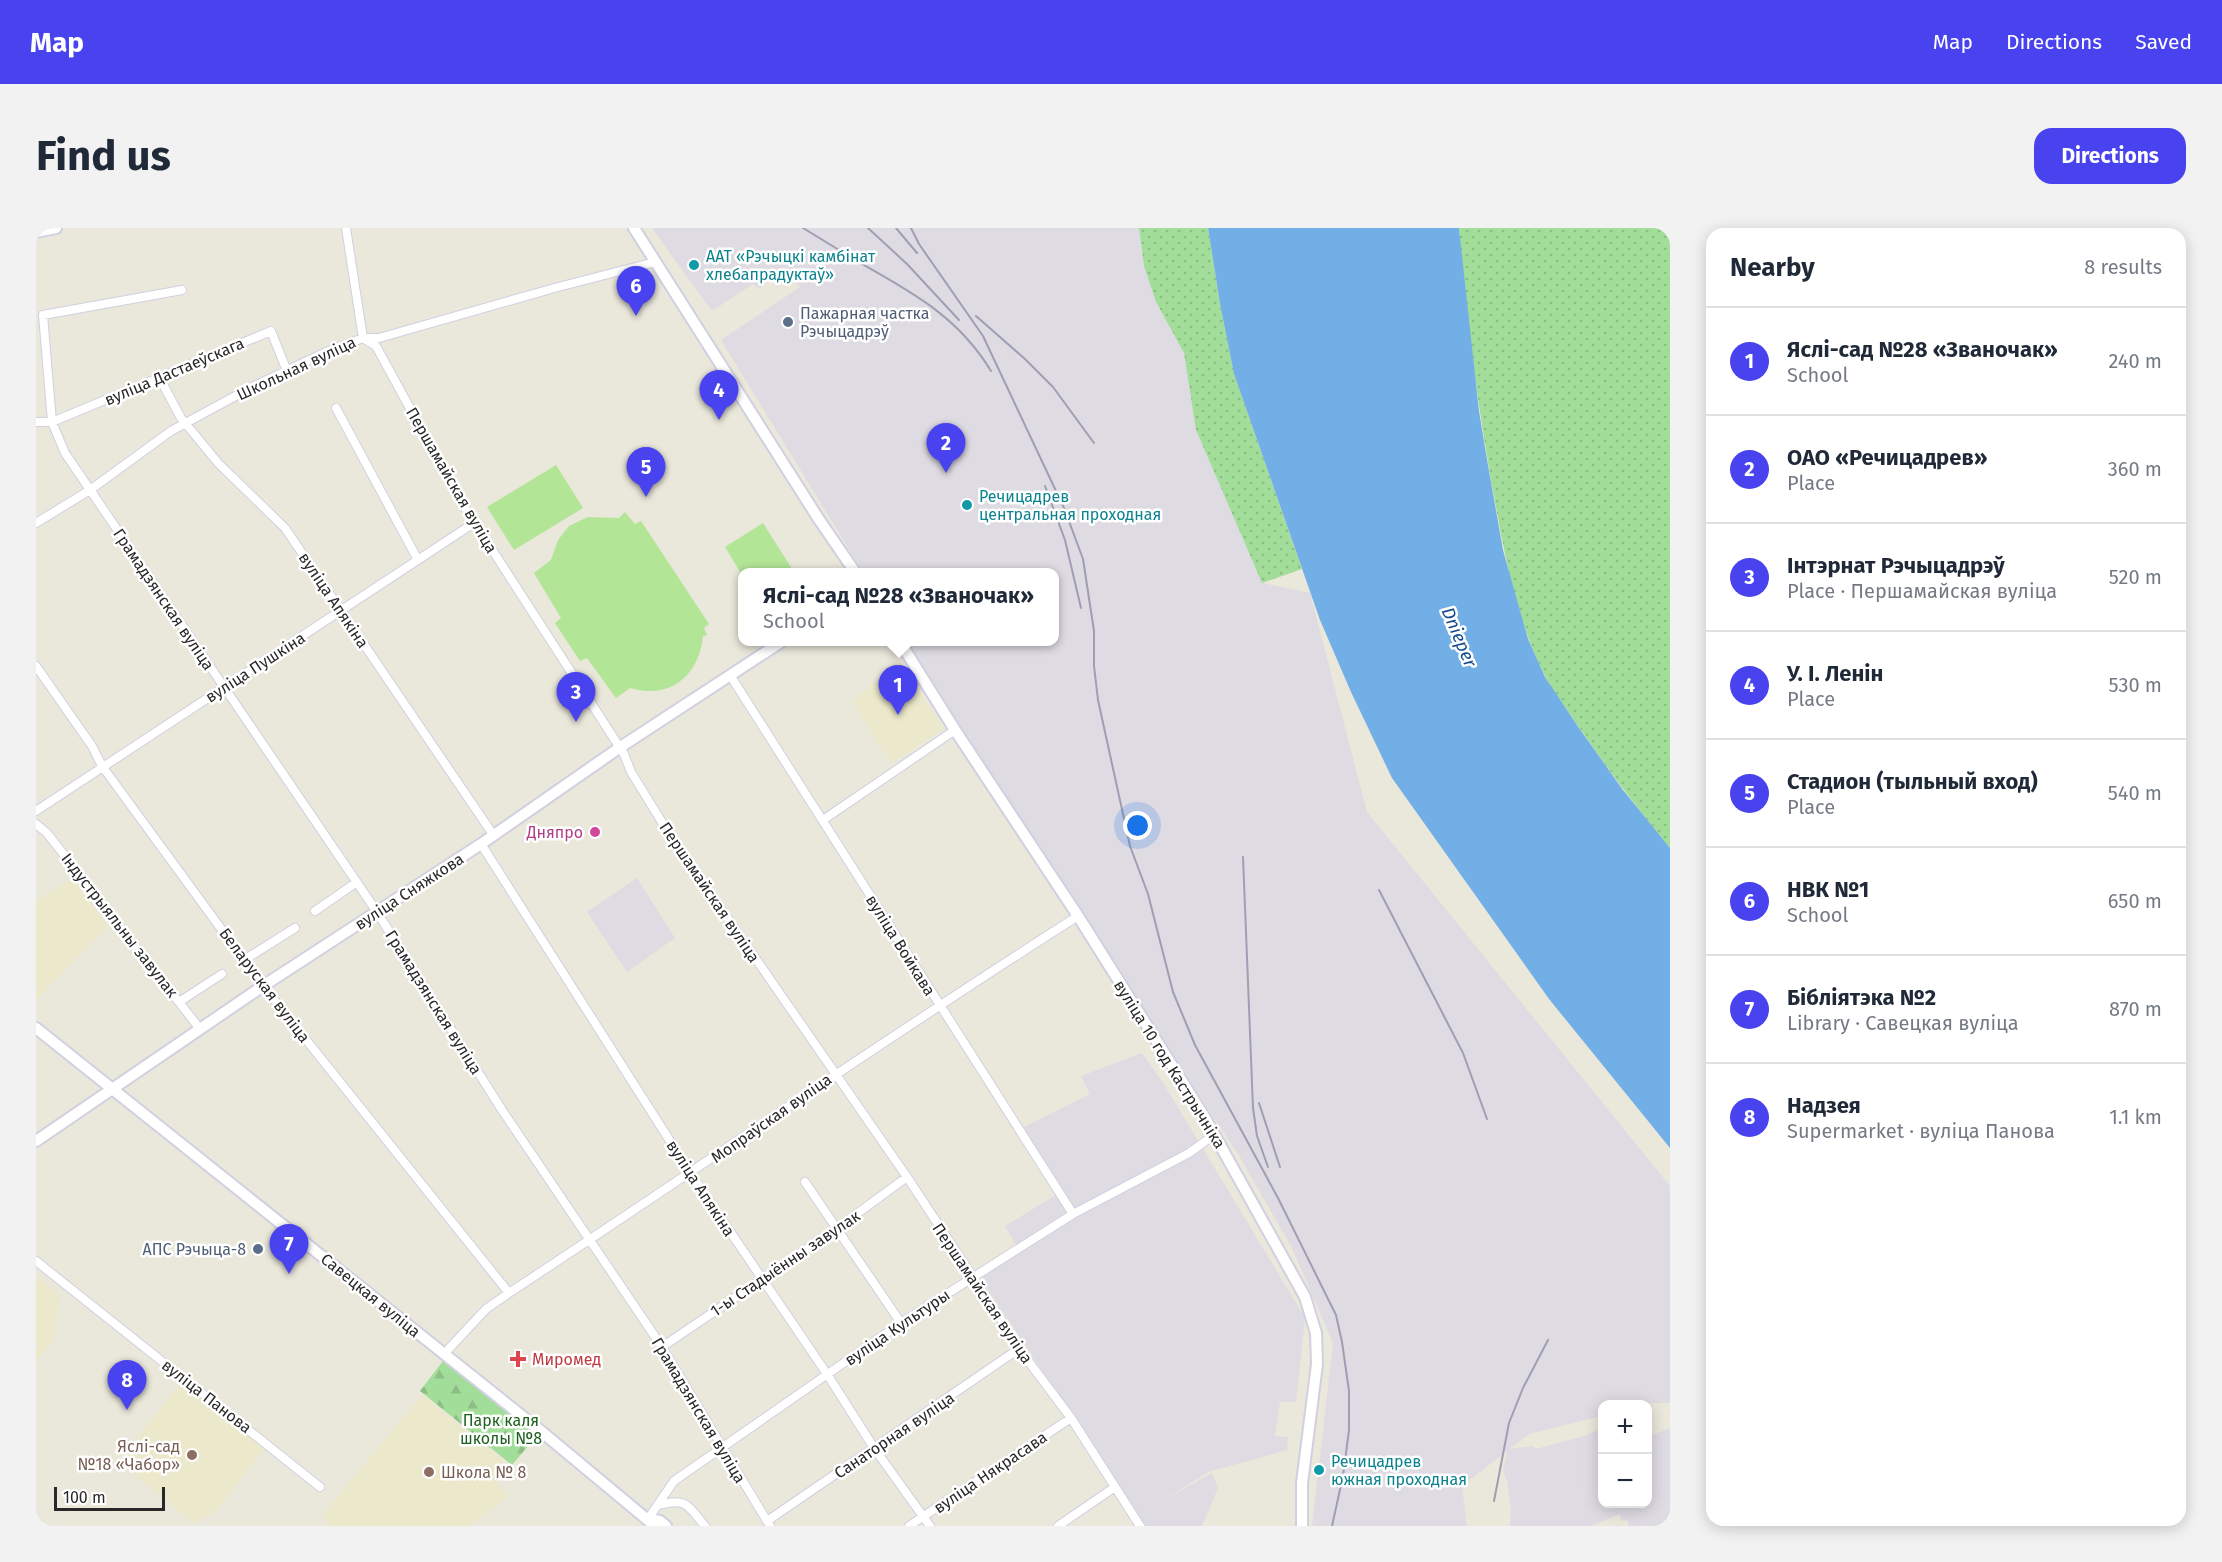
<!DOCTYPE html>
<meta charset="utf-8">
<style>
body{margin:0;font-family:"Fira Sans",sans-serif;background:#f2f2f3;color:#1f2937}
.controls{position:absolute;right:18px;bottom:18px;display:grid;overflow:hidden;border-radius:12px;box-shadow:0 3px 15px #0003}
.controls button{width:54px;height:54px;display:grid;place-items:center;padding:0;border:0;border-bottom:2px solid #e0e1e3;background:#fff;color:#1f2937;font:30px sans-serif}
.scale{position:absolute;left:18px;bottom:15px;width:111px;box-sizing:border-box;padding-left:6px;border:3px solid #282828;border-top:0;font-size:16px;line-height:21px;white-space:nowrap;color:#282828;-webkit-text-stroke:4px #fff;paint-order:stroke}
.you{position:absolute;left:1102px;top:598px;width:21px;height:21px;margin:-15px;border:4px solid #fff;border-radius:50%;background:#1a73e8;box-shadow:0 0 0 9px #1a73e833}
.badge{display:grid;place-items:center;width:39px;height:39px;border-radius:50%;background:#4842ef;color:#fff;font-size:20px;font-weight:700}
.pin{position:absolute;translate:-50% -50px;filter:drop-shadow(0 2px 3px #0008)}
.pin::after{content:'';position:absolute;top:32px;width:21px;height:18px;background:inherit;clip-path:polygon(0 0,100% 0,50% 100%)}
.popup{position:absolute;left:702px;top:340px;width:321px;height:78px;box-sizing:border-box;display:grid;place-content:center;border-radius:12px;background:#fff;filter:drop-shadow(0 2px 4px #0005);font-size:20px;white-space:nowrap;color:#747a83}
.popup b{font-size:22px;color:#1f2937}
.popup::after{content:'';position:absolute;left:50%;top:100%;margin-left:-12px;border:12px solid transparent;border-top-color:#fff}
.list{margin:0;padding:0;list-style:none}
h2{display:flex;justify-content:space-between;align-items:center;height:78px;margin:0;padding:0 24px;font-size:26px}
h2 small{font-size:20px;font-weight:400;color:#747a83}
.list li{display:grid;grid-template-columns:39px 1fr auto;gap:18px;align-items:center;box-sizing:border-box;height:108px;padding:0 24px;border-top:2px solid #e0e1e3}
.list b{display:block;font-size:22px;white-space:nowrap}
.list p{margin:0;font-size:20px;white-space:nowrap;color:#747a83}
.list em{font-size:20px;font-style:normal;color:#747a83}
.map{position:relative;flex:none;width:1634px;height:1298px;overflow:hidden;border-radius:18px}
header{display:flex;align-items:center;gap:36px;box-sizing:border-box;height:84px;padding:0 30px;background:#4842ef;color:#fff}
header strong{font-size:28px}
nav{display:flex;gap:33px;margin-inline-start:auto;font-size:21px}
.intro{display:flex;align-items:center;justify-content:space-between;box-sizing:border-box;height:144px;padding:0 36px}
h1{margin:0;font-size:42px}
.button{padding:15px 27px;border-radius:18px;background:#4842ef;color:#fff;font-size:21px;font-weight:700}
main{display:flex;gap:36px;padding:0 36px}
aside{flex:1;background:#fff;border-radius:18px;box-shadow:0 3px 15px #0003}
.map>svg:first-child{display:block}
</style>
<header>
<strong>Map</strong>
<nav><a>Map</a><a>Directions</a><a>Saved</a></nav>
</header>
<div class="intro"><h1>Find us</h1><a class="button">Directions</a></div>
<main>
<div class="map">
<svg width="1634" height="1298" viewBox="0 0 1634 1298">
<defs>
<pattern id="grass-dots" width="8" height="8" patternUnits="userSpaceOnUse" patternTransform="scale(1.5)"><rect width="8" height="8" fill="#a2de9a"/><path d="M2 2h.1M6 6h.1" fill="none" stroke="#8cbe85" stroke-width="1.8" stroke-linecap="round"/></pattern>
<pattern id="forest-firs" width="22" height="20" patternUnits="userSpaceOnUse" patternTransform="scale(1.5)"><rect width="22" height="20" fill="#a2de9a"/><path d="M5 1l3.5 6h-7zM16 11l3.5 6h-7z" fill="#8cbe85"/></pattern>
</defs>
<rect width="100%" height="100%" fill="#eae7db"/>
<!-- industrial -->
<path fill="#dfdbe3" d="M616,0H1103L1108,38L1120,74L1148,125L1160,202L1226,355L1274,365L1331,584L1634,958V1175L1566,1176V1188L1493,1206L1473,1221L1497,1218L1500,1221L1548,1208L1566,1200V1276H1612V1199L1617,1207L1634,1200V1298H1593L1591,1292L1586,1293L1583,1286L1556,1298H1474L1475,1281L1471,1253L1467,1243L1471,1223L1426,1258L1431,1298H1276L1297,1115L1257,1022L1202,926L912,486L869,414H1018V344H827L685,112L764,59L747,39L723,61L717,56L676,83Z
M601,650L639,710L591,744L551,684Z
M1106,825L1126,853L1269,1090L1260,1174H1244L1239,1208L1252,1209L1251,1222L1172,1244L1128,1272L1176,1245L1182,1260L1166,1298H1109L944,1049L983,1022L969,998L1027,963L988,899L1054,866L1045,848Z"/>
<!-- education -->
<path fill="#ebe8cb" d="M863,432L908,501L855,535L816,474Z
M37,651L72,698L0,772V672Z
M0,1048L24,1068L18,1112L0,1133Z
M145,1154L229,1219L180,1284L159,1295L82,1235Z
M386,1167L466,1231L462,1257L473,1267L434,1298H291L292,1294L286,1287Z"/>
<!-- grass -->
<path fill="url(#grass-dots)" d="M1103,0H1172L1184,76L1198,146L1266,341L1226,355L1160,202L1148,125L1120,74L1108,38Z
M1423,0H1634V620C1599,578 1567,535 1536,489C1527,476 1516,462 1509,448C1481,394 1470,333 1459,274C1442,183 1431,92 1423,0Z"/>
<!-- forest -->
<path fill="url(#forest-firs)" d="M410,1129L504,1204L476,1237L384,1163Z"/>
<!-- pitch -->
<path fill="#b2e596" d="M520,237L547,280L478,322L451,279Z
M589,284L599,296L605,293L673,396L668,400L671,407L667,408C663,448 634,472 594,460L580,470L551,430L544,433L519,395L525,390L498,345L515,332L522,312L533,298L552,289L583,290Z
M727,295L758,344H706V347L689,319Z"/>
<!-- water -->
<path fill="#73afe7" d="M1172,0H1423L1443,183L1450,226L1467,322L1492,411L1509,449L1543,500L1587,562L1634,620V920L1513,771L1356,550L1315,464L1284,392L1198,146L1184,76Z"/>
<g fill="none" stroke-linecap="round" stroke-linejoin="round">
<!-- street casing -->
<g stroke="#d1d0e1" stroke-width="10">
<path id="street" d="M310,0L327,110L340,118L424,272L588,526L595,544L632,604L871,949L993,1134L1035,1190L1104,1298
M146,62L7,87L16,194L29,225L341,684L466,882L626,1119L734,1298
M123,149L145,190L183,236L249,300L458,608
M300,180L382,332
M0,194H16L235,103L251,143
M0,295L54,262L135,203L216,159L290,124L327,110H343L522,59L619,34
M0,438L56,518L66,538L227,758L473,1065
M694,447L1037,986
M0,583L438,295
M787,592L919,502
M0,596L11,605L164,801
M445,616L655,946L791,1146L838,1220L894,1298
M279,683L321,654
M208,732L259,700
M143,774L186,746
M769,954L865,1095
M0,1033L284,1259
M626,1119L800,1001L871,949
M408,1126L450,1081L473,1065C663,940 850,810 1042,688
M623,1277C651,1269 652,1278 669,1298
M612,1291L638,1253L865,1095L1037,986L1153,925L1178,907
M731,1293L984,1120
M873,1298L1035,1190
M1022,1298L1079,1259"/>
</g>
<!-- secondary casing -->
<g stroke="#d1d0e1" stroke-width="14">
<path id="secondary" d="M598,0L782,290L819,344
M0,4L20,0
M864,414L919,502L1042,688L1169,890L1269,1069L1280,1105L1281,1136L1266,1255V1298
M0,800L506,1204L619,1298
M0,913L227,758L445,616L583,520L745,414
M613,1291L624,1293L630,1298"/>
</g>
<!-- street -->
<use href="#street" stroke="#fff" stroke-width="8"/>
<!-- secondary -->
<use href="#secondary" stroke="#fff" stroke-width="10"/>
<!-- rail -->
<path stroke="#9f9eb2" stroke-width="2" d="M767,0C787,12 806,24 826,36C879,66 923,90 955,143
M832,0L871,36L923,92
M860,0L881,25
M875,0L883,16L947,108L1028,280L1047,331L1058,403V438L1062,472L1094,618L1112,666L1137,764L1159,817L1242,970L1300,1087L1306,1114L1313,1163V1202L1307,1248L1296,1298
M940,88L989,131L1017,159L1058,215
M1009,258L1029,312L1045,380
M1207,629L1217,880L1221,908L1232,939
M1343,662L1427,825L1451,891
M1223,875L1244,939
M1458,1273L1473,1195L1487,1160L1512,1112"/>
</g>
<!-- markers -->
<g fill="#0f9aa8" stroke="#fff" stroke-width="2">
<circle cx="658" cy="37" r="6"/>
<circle cx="931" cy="277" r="6"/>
<circle cx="1283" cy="1242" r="6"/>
</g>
<g fill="#5c6f8a" stroke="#fff" stroke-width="2">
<circle cx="752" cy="94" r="6"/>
<circle cx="222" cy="1021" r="6"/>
</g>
<circle fill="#d1479c" stroke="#fff" stroke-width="2" cx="559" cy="604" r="6"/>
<path fill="#e0444e" stroke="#fff" stroke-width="2" d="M479 1122h6v6h6v6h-6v6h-6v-6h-6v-6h6z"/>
<g fill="#8d6e63" stroke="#fff" stroke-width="2">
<circle cx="156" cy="1227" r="6"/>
<circle cx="393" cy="1244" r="6"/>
</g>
<g text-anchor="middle" stroke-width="5" stroke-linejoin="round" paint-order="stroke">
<!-- culture labels -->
<g font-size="16" fill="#0d838f" stroke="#fff" text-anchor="start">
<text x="670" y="34">ААТ «Рэчыцкі камбінат<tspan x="670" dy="18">хлебапрадуктаў»</tspan></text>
<text x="943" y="274">Речицадрев<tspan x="943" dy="18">центральная проходная</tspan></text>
<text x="1295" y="1239">Речицадрев<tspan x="1295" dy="18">южная проходная</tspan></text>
</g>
<!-- service labels -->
<g font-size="16" fill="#4e5e75" stroke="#fff" text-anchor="start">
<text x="764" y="91">Пажарная частка<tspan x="764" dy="18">Рэчыцадрэў</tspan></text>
<text x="210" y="1027" text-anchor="end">АПС Рэчыца-8</text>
</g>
<!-- street labels -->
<g font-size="16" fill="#282828" stroke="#fff">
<text transform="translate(260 140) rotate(-25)" y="6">Школьная вуліца</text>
<text transform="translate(138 143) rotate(-23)" y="6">вуліца Дастаеўскага</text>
<text transform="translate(416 252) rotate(60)" y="6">Першамайская вуліца</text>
<text transform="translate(128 371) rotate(56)" y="6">Грамадзянская вуліца</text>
<text transform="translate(298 372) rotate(56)" y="6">вуліца Апякіна</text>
<text transform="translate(219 439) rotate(-33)" y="6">вуліца Пушкіна</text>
<text transform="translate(373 663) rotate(-33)" y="6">вуліца Сняжкова</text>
<text transform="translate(674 664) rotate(56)" y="6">Першамайская вуліца</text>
<text transform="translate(84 697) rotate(52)" y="6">Індустрыяльны завулак</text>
<text transform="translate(865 717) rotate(58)" y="6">вуліца Войкава</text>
<text transform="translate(229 757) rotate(53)" y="6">Беларуская вуліца</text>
<text transform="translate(398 774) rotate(58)" y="6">Грамадзянская вуліца</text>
<text transform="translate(1134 836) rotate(58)" y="6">вуліца 10 год Кастрычніка</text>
<text transform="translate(735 890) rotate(-35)" y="6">Мопраўская вуліца</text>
<text transform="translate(665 960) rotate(57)" y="6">вуліца Апякіна</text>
<text transform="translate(749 1035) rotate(-34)" y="6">1-ы Стадыённы завулак</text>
<text transform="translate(947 1065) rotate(56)" y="6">Першамайская вуліца</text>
<text transform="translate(335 1067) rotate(39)" y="6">Савецкая вуліца</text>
<text transform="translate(861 1099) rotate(-34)" y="6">вуліца Культуры</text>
<text transform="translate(171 1168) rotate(38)" y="6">вуліца Панова</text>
<text transform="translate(663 1182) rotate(59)" y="6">Грамадзянская вуліца</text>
<text transform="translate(858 1207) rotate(-34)" y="6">Санаторная вуліца</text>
<text transform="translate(954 1244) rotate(-34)" y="6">вуліца Някрасава</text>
</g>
<!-- hotel labels -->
<g font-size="16" fill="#b23c85" stroke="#fff" text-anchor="end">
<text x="547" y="610">Дняпро</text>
</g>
<!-- health labels -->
<g font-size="16" fill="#be3a42" stroke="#fff" text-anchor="start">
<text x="496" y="1137">Миромед</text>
</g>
<!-- park labels -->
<g font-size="16" fill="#1d601e" stroke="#fff">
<text x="465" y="1198">Парк каля<tspan x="465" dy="18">школы №8</tspan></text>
</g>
<!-- education labels -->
<g font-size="16" fill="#785e54" stroke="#fff" text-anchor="end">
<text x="144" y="1224">Яслі-сад<tspan x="144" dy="18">№18 «Чабор»</tspan></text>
<text x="405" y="1250" text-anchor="start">Школа № 8</text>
</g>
<!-- water labels -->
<g font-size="18" font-style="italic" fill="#144b90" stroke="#fff">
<text transform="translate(1423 409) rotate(67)" y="6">Dnieper</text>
</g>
</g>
</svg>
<div class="controls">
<button>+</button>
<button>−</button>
</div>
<div class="scale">100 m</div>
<div class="you"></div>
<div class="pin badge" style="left:862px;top:487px">1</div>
<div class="popup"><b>Яслі-сад №28 «Званочак»</b>School</div>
<div class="pin badge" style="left:910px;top:245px">2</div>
<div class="pin badge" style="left:540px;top:494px">3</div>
<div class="pin badge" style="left:683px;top:192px">4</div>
<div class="pin badge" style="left:610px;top:269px">5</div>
<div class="pin badge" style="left:600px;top:88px">6</div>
<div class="pin badge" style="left:253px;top:1046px">7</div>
<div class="pin badge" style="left:91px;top:1182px">8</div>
</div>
<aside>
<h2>Nearby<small>8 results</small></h2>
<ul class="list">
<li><span class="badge">1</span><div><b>Яслі-сад №28 «Званочак»</b><p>School</p></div><em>240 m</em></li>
<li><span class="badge">2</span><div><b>ОАО «Речицадрев»</b><p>Place</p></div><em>360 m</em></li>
<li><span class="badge">3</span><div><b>Інтэрнат Рэчыцадрэў</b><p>Place · Першамайская вуліца</p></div><em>520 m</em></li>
<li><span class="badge">4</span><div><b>У. І. Ленін</b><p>Place</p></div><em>530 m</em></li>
<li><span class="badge">5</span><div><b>Стадион (тыльный вход)</b><p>Place</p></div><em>540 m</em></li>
<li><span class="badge">6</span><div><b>НВК №1</b><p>School</p></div><em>650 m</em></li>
<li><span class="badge">7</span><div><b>Бібліятэка №2</b><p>Library · Савецкая вуліца</p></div><em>870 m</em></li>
<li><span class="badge">8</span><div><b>Надзея</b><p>Supermarket · вуліца Панова</p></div><em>1.1 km</em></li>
</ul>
</aside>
</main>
